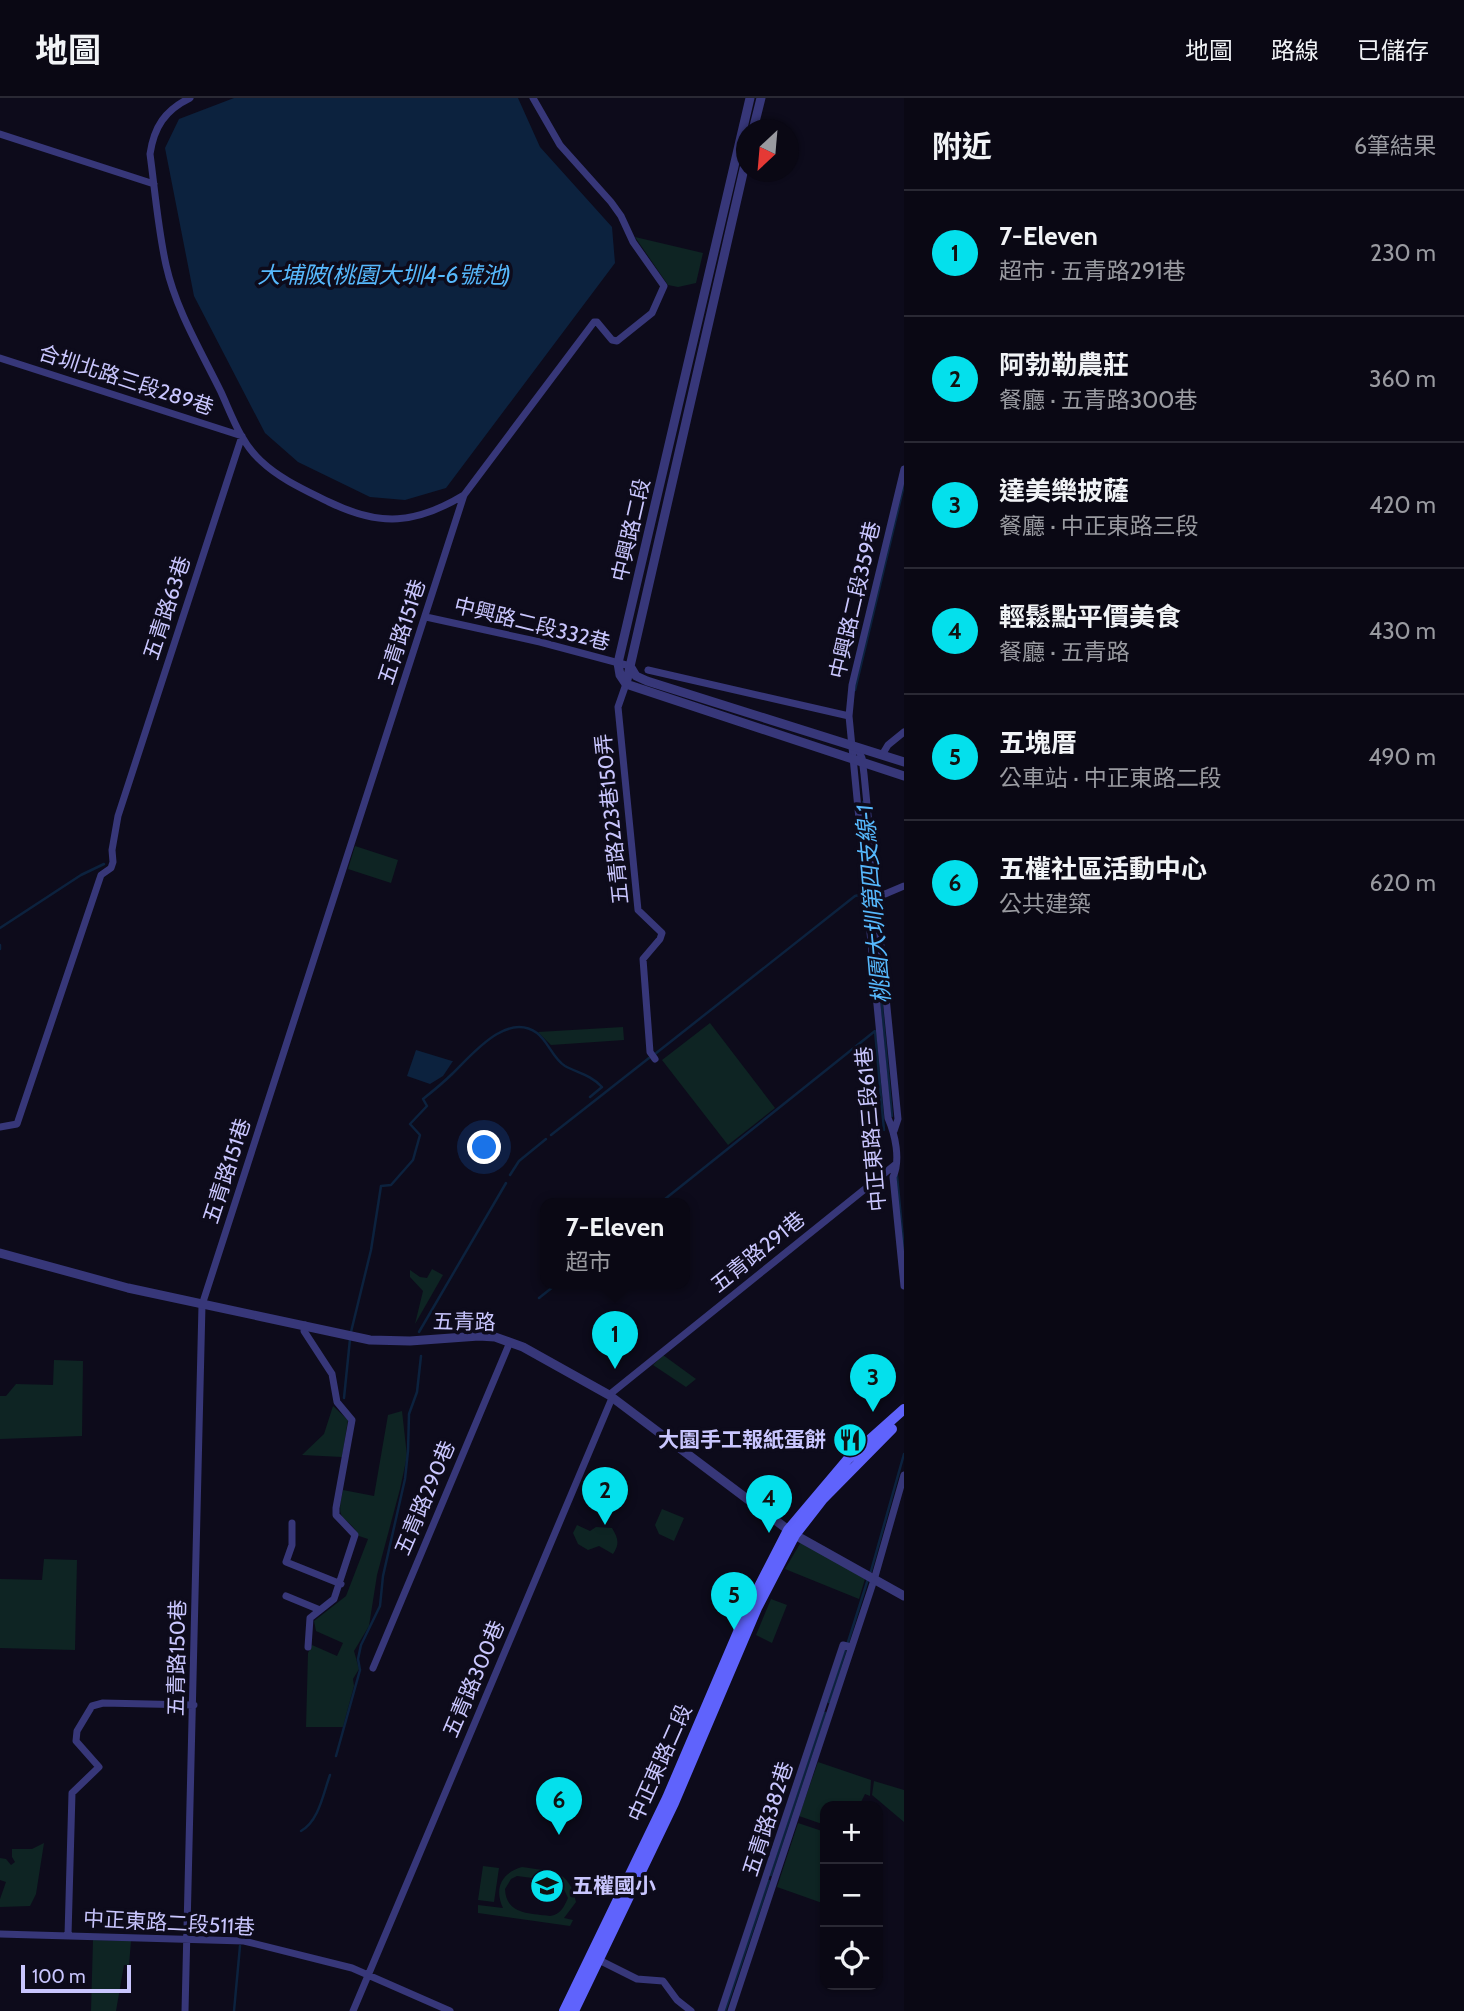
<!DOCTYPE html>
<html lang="zh-TW">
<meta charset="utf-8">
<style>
body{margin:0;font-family:Cabin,"Noto Sans TC",sans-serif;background:#13111d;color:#f1f3f6}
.controls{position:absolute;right:21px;bottom:21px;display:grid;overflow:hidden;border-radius:14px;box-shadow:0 2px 5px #0004}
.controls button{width:63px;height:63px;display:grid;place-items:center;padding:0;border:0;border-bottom:2px solid #2a2934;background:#0a0814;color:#f1f3f6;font:35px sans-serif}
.compass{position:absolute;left:736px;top:21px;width:63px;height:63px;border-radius:50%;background:#0a0814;box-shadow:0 2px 5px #0004;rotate:206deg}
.scale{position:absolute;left:21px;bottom:18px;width:110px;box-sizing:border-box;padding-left:7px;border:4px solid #c9c6fe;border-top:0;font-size:19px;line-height:24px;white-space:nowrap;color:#c9c6fe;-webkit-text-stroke:5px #0d0b1b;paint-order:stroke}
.you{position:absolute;left:485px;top:1050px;width:24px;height:24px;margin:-18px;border:5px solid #fff;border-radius:50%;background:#1a73e8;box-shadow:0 0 0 10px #1a73e833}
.badge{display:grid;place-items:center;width:46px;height:46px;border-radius:50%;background:#04e0ec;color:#111;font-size:23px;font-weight:700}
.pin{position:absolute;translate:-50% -58px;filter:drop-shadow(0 2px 4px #0008)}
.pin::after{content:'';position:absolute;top:37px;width:24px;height:21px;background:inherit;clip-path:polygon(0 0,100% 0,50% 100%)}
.popup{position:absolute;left:540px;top:1100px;width:150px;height:91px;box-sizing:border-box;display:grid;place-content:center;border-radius:14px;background:#0a0814;filter:drop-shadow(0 2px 5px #0005);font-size:23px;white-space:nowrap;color:#999aa0}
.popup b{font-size:26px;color:#f1f3f6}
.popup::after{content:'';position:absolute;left:50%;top:100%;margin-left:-14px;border:14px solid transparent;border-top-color:#0a0814}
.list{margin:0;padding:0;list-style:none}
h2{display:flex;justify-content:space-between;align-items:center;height:91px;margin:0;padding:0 28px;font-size:30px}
h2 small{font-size:23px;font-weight:400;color:#999aa0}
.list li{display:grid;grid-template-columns:46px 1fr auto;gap:21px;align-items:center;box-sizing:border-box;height:126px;padding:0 28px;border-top:2px solid #2a2934}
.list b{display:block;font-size:26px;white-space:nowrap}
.list p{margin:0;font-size:23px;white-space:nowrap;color:#999aa0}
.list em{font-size:23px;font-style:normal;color:#999aa0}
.icon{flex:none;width:38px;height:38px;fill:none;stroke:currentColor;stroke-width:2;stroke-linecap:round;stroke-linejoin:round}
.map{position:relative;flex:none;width:904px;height:1913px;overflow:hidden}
header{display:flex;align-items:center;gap:42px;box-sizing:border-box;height:98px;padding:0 35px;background:#0a0814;border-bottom:2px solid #2a2934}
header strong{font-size:33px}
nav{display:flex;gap:38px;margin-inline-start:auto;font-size:24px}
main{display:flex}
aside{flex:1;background:#0a0814}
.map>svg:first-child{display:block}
</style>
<header>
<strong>地圖</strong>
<nav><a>地圖</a><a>路線</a><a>已儲存</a></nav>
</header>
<main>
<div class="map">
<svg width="904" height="1913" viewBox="0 0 904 1913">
<rect width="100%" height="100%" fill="#0d0b1b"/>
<!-- green -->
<path fill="#0e2423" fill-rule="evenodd" d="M635,139L703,155L696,185L678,189L668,187Z
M355,748L398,762L391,785L348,771Z
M710,925L775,1010L728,1047L662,962Z
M623,929L624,942L551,947L538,934Z
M432,1171L443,1177L415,1226L423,1193L410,1179V1172L420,1179L427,1180Z
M663,1257L696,1281L686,1289L653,1267Z
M54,1262L83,1263L82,1338L0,1341V1298H6L16,1286L53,1287Z
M333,1308L348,1322L342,1359L302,1357L324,1336Z
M402,1313L407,1358L400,1391L377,1477L369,1528L354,1553L359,1571L353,1581L354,1588L343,1629H306L308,1555L312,1547L337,1558L343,1545L316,1533L314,1523L346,1498L368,1441L359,1438C345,1413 335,1428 343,1392L374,1398L388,1317Z
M662,1411L684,1420L674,1443L659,1436L655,1427Z
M577,1427L590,1433L596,1429L612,1430C618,1440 620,1446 613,1456L599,1448L588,1452L578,1446L573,1435Z
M801,1444L865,1481L859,1501L785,1471Z
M44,1461L77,1462L75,1552L0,1550V1481L42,1482Z
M771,1501L787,1507L772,1545L756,1537Z
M818,1664L871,1682L870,1698L865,1696L859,1708H825V1727L799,1718Z
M874,1683L904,1692V1724L872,1697Z
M798,1725L825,1734V1806L777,1789Z
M44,1745L36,1796L30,1808L0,1809V1801L6,1784L0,1782V1760L6,1761L11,1767L15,1764L12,1759V1751H32Z
M483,1768L499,1770L494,1804L478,1802Z
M522,1769C551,1774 569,1770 576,1804L564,1820L573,1822L570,1828L478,1815V1807L503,1810C494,1791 501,1775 522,1769ZM517,1778L556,1783L561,1785L568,1800C564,1809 560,1817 550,1818C530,1815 506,1817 505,1791L511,1781Z
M93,1842L131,1843L129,1867H124L116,1913H91Z"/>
<!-- water -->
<path fill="#0c223e" d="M234,0H518L540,49L612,129L615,165L446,390L405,402L370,399L298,364L265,335L194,198L165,50L179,21Z
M416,952L452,963H453L443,978L430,986L407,978Z"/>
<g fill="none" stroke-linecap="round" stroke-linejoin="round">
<!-- stream -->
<path stroke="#0c223e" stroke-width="2.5" d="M855,592L904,387
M863,704L892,1018
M0,830L81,777L104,766
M0,847V851
M655,956L855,798L863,796
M551,1037L649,960
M510,1077L519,1063L546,1041
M897,1078L904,1152
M660,1105L875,933L884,1032
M539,1200L558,1185
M351,1234L371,1152L381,1088L391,1087L413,1062L420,1037L410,1026L427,1008L423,1001C433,993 443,985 452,976C471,958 506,913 537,935C548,943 553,961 565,968C578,975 591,977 602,989L590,999
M419,1234L506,1085
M344,1300L350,1241
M871,1473L904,1356
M829,1604L868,1481
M336,1658L360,1572L358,1561L361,1547L380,1508L383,1478L405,1381L408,1353L409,1316L417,1294L421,1258
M301,1733C319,1723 323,1696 330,1677
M771,1777L825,1615
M234,1913L240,1848
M725,1913L769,1783"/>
<!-- minor -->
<path stroke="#373779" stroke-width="7" d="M190,0C165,12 154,29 150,56C155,93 158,131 166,167C176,212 201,253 221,294C232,318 241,345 261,363C280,381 305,392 329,404C380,429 416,426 464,397
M0,36L154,86
M0,260L242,338
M904,371L852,587L849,618L888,1020C895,1036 901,1062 893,1079L904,1188
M426,519L540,544L630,568
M648,572L849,618
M626,586L618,609L638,812L662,835L660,841L643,861L650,954L655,961
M857,649L862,660L864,676L898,1021L894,1033
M882,657L888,647L904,634
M878,799L904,788
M0,1029L17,1026L101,777L111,770L113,764L112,752L118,718L242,338
M305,1227L304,1233L332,1276L337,1304L352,1322L336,1410V1417L355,1437L334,1501L310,1520L308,1549
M609,1297L896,1066
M292,1425V1447L286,1464L341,1486
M286,1498L320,1512
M373,1570L510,1244
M0,1836L244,1843L352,1870L450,1913
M68,1837L72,1695L99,1669L76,1643L77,1633L92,1608L103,1605L194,1607
M595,1860L637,1881L663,1883L677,1902L691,1913
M185,1913L202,1207L464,397L594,224H597L612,242L617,243L652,215L664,188L633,144L621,118L611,104L560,47L533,0
M353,1913L612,1300
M721,1913L843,1547L851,1549
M731,1913L874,1482L904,1377"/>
<!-- tertiary -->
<path stroke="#373779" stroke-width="9" d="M750,0L618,565L620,577L626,586L904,678
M753,32L761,0
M630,568L636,578L647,583L904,664
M626,586L746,62
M0,1155L128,1190L370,1242L410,1243L479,1238L495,1239L523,1249L609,1297L795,1437L904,1498"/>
<!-- secondary -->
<path stroke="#5f63fc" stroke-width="10" d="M564,1913L667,1700L750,1506L788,1432L848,1361L904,1311
M574,1913L674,1705L757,1510L795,1437L823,1401L892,1331"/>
</g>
<!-- icons -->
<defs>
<g id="restaurant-disc" transform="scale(1.75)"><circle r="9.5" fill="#04e0ec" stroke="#0d0b1b"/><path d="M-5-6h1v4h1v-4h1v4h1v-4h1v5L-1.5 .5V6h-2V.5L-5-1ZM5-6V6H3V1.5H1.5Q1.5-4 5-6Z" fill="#111"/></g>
<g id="school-disc" transform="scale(1.75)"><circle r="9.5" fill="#04e0ec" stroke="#0d0b1b"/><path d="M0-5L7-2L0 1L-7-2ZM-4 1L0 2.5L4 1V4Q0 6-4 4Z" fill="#111"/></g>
</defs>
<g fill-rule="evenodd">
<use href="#restaurant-disc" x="850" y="1342"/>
<use href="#school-disc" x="547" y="1788"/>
</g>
<g text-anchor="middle" stroke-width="7" stroke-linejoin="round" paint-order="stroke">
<!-- street labels -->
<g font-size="21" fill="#c9c6fe" stroke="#0d0b1b">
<text transform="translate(126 282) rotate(18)" y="7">合圳北路三段289巷</text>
<text transform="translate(631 432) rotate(-77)" y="7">中興路二段</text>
<text transform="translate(855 502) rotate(-77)" y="7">中興路二段359巷</text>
<text transform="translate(167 510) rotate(-72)" y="7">五青路63巷</text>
<text transform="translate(532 526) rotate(14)" y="7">中興路二段332巷</text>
<text transform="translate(402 534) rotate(-72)" y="7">五青路151巷</text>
<text transform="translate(612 721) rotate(-96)" y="7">五青路223巷150弄</text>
<text transform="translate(871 1031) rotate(-95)" y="7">中正東路三段61巷</text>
<text transform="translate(227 1073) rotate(-72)" y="7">五青路151巷</text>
<text transform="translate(758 1154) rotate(-39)" y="7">五青路291巷</text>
<text transform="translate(464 1224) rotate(1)" y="7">五青路</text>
<text transform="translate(425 1400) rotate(-67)" y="7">五青路290巷</text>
<text transform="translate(177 1560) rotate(-89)" y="7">五青路150巷</text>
<text transform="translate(474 1581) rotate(-67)" y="7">五青路300巷</text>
<text transform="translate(660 1665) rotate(-66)" y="7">中正東路二段</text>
<text transform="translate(768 1721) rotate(-72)" y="7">五青路382巷</text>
<text transform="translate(169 1825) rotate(3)" y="7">中正東路二段511巷</text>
</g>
<!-- poi labels -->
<g font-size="21" font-weight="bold" fill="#c9c6fe" stroke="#0d0b1b" text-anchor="end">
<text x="826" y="1349">大園手工報紙蛋餅</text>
<text x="572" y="1795" text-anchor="start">五權國小</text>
</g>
<!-- water labels -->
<g font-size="23" font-style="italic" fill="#56b8fc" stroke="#0d0b1b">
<text x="384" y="185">大埔陂(桃園大圳4-6號池)</text>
<text transform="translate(873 806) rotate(-95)" y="8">桃園大圳第四支線-1</text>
</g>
</g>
</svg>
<div class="controls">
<button>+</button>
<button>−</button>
<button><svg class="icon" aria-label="locate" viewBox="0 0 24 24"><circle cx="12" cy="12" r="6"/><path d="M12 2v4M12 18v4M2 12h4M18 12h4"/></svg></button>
</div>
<svg class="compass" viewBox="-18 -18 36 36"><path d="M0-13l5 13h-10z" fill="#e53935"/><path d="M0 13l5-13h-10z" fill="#999aa0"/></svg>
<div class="scale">100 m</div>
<div class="you"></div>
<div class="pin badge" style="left:615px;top:1271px">1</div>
<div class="popup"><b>7-Eleven</b>超市</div>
<div class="pin badge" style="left:605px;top:1427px">2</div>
<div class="pin badge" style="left:873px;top:1314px">3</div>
<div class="pin badge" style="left:769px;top:1435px">4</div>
<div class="pin badge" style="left:734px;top:1532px">5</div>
<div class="pin badge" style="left:559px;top:1737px">6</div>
</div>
<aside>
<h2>附近<small>6筆結果</small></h2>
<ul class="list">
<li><span class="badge">1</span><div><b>7-Eleven</b><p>超市 · 五青路291巷</p></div><em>230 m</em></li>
<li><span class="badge">2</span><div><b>阿勃勒農莊</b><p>餐廳 · 五青路300巷</p></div><em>360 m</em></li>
<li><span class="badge">3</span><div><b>達美樂披薩</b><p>餐廳 · 中正東路三段</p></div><em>420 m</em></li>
<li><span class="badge">4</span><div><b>輕鬆點平價美食</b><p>餐廳 · 五青路</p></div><em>430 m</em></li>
<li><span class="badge">5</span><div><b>五塊厝</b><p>公車站 · 中正東路二段</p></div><em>490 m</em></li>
<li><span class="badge">6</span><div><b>五權社區活動中心</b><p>公共建築</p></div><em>620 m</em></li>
</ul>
</aside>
</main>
